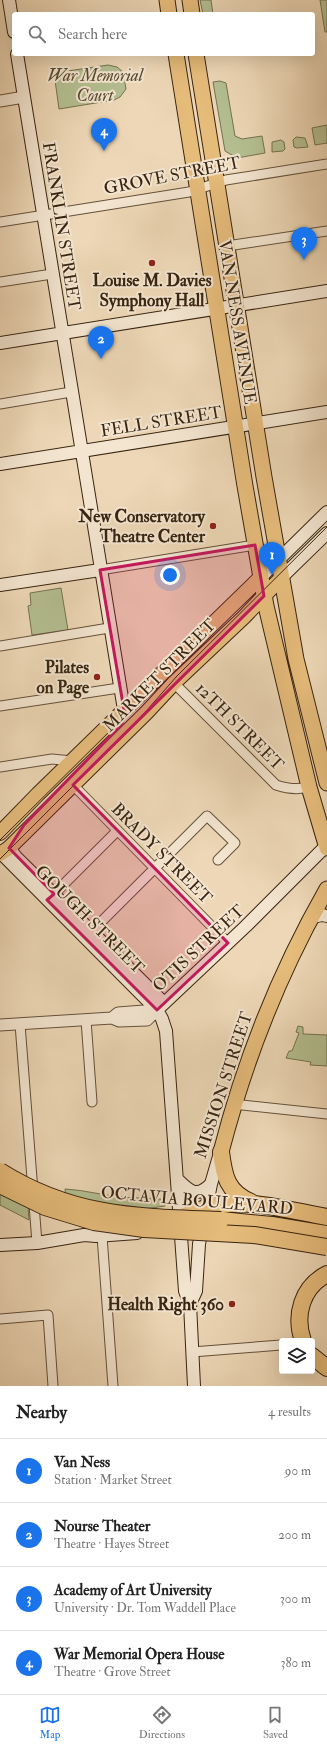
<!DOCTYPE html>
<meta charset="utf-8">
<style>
body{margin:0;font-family:"IM FELL Double Pica",serif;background:#f2f2f2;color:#222}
.controls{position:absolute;right:12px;bottom:12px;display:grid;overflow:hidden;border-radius:4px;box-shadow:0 4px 16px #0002}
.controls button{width:36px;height:36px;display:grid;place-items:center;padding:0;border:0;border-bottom:1px solid #e0e0e0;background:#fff;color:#222;font:20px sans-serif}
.you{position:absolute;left:170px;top:575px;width:14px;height:14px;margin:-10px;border:3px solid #fff;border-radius:50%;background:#1a73e8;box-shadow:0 0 0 6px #1a73e833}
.badge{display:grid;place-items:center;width:26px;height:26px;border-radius:50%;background:#1a73e8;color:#fff;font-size:13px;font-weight:700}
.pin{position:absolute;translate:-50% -33px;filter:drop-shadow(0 1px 2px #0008)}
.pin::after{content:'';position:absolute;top:21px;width:14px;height:12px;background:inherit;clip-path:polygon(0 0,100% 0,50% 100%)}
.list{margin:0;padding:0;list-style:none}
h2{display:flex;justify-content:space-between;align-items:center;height:52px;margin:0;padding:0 16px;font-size:17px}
h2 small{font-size:13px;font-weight:400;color:#767676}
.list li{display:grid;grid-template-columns:26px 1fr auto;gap:12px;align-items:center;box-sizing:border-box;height:64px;padding:0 16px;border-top:1px solid #e0e0e0}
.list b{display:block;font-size:15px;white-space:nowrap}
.list p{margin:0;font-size:13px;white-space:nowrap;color:#767676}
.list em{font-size:13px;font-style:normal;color:#767676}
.icon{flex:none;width:22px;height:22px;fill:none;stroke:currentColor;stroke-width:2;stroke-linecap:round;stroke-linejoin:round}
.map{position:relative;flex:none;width:327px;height:1386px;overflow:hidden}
.search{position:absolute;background:#fff;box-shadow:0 4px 16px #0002;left:12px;right:12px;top:12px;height:44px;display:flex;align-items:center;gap:10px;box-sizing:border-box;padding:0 14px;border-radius:4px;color:#767676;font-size:15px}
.sheet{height:308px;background:#fff}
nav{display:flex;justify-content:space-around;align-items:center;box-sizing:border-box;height:56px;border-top:1px solid #e0e0e0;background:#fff;font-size:11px;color:#767676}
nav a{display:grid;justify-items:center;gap:2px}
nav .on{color:#1a73e8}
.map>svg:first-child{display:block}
</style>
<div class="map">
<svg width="327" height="1386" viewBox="0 0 327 1386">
<rect width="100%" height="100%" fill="#edd7b6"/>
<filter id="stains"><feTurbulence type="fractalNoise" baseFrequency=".005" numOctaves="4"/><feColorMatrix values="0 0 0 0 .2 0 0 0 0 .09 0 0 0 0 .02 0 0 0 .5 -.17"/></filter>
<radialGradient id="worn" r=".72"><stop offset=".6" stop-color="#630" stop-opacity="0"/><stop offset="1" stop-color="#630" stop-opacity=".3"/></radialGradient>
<!-- green -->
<path fill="#b4bf91" stroke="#767251" d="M200,0H211L213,14H203Z
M320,0H327V32H325Z
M108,65L117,67L123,72L126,89L120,97L114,100L59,109L54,73Z
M220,81L226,83L235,136L242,139L262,136L265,153L237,158L225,151L213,82Z
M327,125V143L315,145L312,128Z
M296,137L305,138L308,147L297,148L294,147L293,140Z
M281,140L284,142L285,149L283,151L272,152V142Z
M61,588L68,630L32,635L28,606L31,605L30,593Z
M298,1026L303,1027V1034L327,1035V1066L310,1065L311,1062L286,1058L289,1051H292L299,1033L296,1032Z
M65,1189C86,1190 104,1196 124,1197C137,1199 151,1197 165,1200V1206L68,1220Z
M0,1193L28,1207L29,1220L0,1205Z"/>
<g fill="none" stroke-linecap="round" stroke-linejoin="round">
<!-- minor casing -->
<g stroke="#65513a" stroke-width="11">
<path id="minor" d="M0,222L189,192L226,180L327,164
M227,246L327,231
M0,282L52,274
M0,404L71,392
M100,570L255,545
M0,646L109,628
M174,683L276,785C288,789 298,790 309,787
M0,706L119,688
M0,767L52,759L72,761
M73,785L228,943
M50,898L117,831
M91,932L207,816L235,843L218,860
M86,1020L92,1102
M20,1024L37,1243
M233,1104L327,1114
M102,1236L113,1386
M0,1319L48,1315L53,1386
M192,1352L281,1345"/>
</g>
<!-- tertiary casing -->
<g stroke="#65513a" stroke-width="13">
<path id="tertiary" d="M0,101L24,97
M112,1018L118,1013L157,1010
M0,1025L112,1018L119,1021L147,1020L157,1010"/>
</g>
<!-- secondary casing -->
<g stroke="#382411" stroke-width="14">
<path id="secondary" d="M9,0L14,32
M17,54L124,710
M0,343L327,291
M0,464L327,412
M261,577L327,512
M282,577L327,533
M0,585L100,570
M9,848L16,857L164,1003
M0,852L157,1010L162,1019L166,1031L185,1291L190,1304L194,1386
M312,917L322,915L327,916
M157,1010L246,926L327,845
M178,1180C190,1192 197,1198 211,1184
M0,1245L37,1243L84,1235L96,1236L137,1233
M190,1304L196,1291L199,1244L211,1184L220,1153"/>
</g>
<!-- primary casing -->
<g stroke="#382411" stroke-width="16">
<path id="primary" d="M0,833L38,794L261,577
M0,854L9,848L147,712L174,683L244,617L282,577"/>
</g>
<!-- trunk casing -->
<g stroke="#382411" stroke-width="17">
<path id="trunk" d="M167,0L169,14
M190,0L192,14
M176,54L245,486L266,606L309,787L327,848
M196,54L264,477L296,659L327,783
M221,1152C245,1059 279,973 327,889"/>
</g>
<!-- motorway casing -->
<g stroke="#382411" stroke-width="18">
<path id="motorway" d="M221,1152C224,1176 227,1192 251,1202
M180,1218C192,1213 205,1207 218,1205C253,1199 292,1211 327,1217
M221,1220L272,1225L327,1234
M303,1341C294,1315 302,1287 327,1274
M312,1356L327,1368"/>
</g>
<!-- minor -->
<use href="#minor" stroke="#f3e5d0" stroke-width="9"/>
<!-- tertiary -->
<use href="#tertiary" stroke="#f3e5d0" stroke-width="11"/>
<!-- secondary -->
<use href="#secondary" stroke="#f3e5d0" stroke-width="12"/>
<!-- primary -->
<use href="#primary" stroke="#e6bc7b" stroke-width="14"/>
<!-- trunk -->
<use href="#trunk" stroke="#e6bc7b" stroke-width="15"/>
<!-- motorway -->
<use href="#motorway" stroke="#e6bc7b" stroke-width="16"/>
<!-- tram -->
<path stroke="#382411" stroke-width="1" d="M0,840L123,718L164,682
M0,859L133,726L177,676L327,527"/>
<!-- motorway-bridge casing -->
<g stroke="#382411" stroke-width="18" stroke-linecap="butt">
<path id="motorway-bridge" d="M0,1171C73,1217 138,1217 221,1220
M0,1185L45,1207L94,1222L144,1229L254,1235L327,1247"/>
</g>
<!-- motorway-bridge -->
<use href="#motorway-bridge" stroke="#e6bc7b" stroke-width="16"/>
</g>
<!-- marked area -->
<path fill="#c2185b" fill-opacity="0.2" stroke="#c2185b" stroke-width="3" stroke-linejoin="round" d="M255,545L264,596L73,785L228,943L157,1010L47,900L54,894L9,848L24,825L122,724L124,710L100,570Z"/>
<!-- markers -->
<g fill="#8f2418" stroke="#f3e5d0" stroke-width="1.5">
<circle cx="152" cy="263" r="4"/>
<circle cx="213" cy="526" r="4"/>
<circle cx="97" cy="677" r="4"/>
<circle cx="232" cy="1304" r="4"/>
</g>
<g text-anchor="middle" stroke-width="4" stroke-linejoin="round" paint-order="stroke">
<!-- park labels -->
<g font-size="17" font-style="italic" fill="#574b31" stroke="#f3e5d0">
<text x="95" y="81">War Memorial<tspan x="95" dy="20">Court</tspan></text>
</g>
<!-- street labels -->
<g font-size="17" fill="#382411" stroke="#f3e5d0">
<text transform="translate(172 175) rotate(-11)" y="6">GROVE STREET</text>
<text transform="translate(62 226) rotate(81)" y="6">FRANKLIN STREET</text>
<text transform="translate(238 322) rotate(81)" y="6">VAN NESS AVENUE</text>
<text transform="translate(161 421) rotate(-9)" y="6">FELL STREET</text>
<text transform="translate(159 675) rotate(-45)" y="6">MARKET STREET</text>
<text transform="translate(240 726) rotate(45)" y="6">12TH STREET</text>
<text transform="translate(162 853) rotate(45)" y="6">BRADY STREET</text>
<text transform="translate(90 919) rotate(45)" y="6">GOUGH STREET</text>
<text transform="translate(198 948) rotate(-43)" y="6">OTIS STREET</text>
<text transform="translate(223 1085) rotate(-72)" y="6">MISSION STREET</text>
<text transform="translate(197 1200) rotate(5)" y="6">OCTAVIA BOULEVARD</text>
</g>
<!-- poi labels -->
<g font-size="17" font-weight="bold" fill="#382411" stroke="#f3e5d0" text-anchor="end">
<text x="152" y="286" text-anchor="middle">Louise M. Davies<tspan x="152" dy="20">Symphony Hall</tspan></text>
<text x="205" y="522">New Conservatory<tspan x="205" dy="20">Theatre Center</tspan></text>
<text x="89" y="673">Pilates<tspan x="89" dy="20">on Page</tspan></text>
<text x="224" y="1310">Health Right 360</text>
</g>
</g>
<rect width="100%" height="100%" filter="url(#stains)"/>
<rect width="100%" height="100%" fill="url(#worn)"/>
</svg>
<div class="controls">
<button><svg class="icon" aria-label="layers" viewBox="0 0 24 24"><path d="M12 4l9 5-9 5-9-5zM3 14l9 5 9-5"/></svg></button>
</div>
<div class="you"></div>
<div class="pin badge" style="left:272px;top:575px">1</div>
<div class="pin badge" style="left:101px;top:359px">2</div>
<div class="pin badge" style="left:304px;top:260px">3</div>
<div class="pin badge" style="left:104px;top:151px">4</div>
<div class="search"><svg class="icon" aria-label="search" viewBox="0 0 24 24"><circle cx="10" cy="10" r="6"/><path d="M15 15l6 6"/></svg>Search here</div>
</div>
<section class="sheet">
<h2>Nearby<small>4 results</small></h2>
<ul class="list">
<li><span class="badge">1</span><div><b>Van Ness</b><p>Station · Market Street</p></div><em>90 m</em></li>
<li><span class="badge">2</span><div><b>Nourse Theater</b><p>Theatre · Hayes Street</p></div><em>200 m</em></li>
<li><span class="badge">3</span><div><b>Academy of Art University</b><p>University · Dr. Tom Waddell Place</p></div><em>300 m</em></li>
<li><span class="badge">4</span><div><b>War Memorial Opera House</b><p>Theatre · Grove Street</p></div><em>380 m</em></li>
</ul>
</section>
<nav>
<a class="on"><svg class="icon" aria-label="map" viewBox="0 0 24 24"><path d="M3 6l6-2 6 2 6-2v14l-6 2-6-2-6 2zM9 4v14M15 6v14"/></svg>Map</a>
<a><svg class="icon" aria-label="directions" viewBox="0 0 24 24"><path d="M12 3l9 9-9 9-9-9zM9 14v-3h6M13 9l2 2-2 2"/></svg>Directions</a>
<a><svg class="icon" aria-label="saved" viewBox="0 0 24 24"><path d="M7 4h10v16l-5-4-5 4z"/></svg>Saved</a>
</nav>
